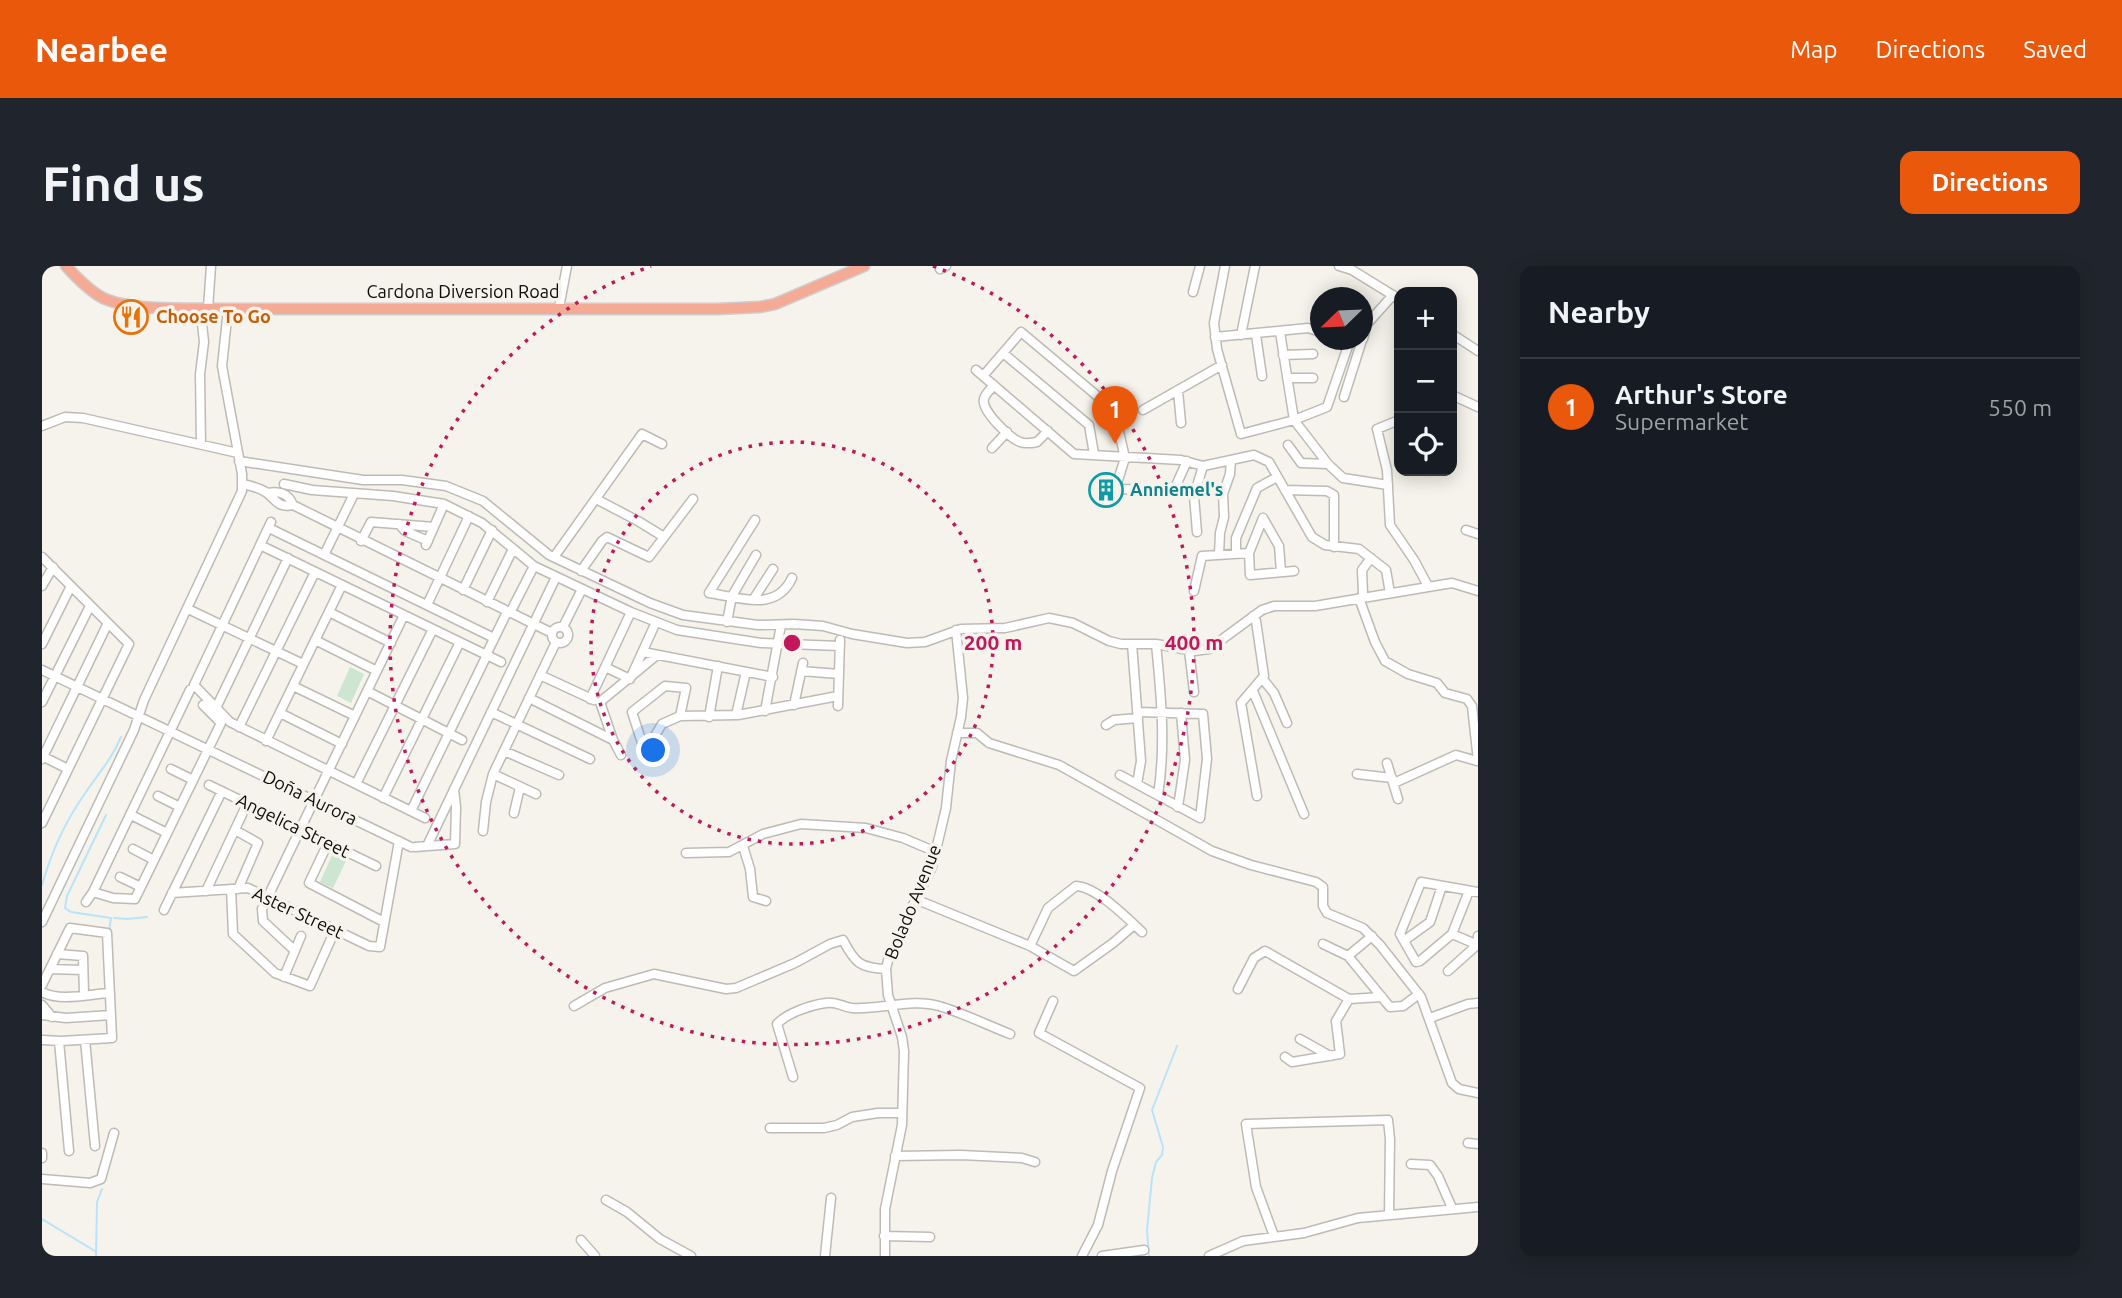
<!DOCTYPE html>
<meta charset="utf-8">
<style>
body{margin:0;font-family:Ubuntu,sans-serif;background:#20242c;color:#f1f3f6}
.controls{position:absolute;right:21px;top:21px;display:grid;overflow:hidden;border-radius:14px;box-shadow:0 4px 18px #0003}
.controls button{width:63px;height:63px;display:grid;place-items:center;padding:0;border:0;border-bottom:2px solid #363941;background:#171b24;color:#f1f3f6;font:35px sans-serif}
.compass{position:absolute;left:1268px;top:21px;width:63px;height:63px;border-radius:50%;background:#171b24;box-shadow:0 4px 18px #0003;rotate:247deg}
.you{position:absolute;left:612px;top:485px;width:24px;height:24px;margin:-18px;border:5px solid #fff;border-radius:50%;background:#1a73e8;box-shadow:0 0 0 10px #1a73e833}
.badge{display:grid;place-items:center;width:46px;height:46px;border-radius:50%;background:#ea580c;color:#fff;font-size:23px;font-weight:700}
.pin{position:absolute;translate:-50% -58px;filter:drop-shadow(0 2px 4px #0008)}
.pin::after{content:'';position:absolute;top:37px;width:24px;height:21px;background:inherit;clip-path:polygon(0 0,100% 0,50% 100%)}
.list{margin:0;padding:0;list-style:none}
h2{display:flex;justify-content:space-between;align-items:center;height:91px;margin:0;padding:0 28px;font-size:30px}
h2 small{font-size:23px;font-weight:400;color:#9ea1a6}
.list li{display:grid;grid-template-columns:46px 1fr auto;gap:21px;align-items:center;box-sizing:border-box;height:98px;padding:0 28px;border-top:2px solid #363941}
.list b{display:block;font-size:26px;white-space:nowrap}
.list p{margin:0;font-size:23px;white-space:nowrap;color:#9ea1a6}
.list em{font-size:23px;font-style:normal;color:#9ea1a6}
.icon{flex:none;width:38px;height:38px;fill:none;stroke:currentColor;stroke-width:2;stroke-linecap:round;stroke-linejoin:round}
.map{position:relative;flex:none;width:1436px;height:990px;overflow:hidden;border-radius:14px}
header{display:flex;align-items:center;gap:42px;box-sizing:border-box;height:98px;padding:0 35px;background:#ea580c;color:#fff}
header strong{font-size:33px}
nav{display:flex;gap:38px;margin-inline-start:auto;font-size:24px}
.intro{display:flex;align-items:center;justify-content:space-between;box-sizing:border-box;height:168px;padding:0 42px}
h1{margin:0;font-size:49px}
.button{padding:18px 32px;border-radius:14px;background:#ea580c;color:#fff;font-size:24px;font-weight:700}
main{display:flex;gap:42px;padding:0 42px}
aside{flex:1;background:#171b24;border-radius:14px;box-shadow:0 4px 18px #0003}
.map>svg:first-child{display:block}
</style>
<header>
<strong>Nearbee</strong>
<nav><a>Map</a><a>Directions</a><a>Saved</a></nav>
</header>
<div class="intro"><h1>Find us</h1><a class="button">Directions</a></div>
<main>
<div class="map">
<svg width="1436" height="990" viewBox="0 0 1436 990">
<rect width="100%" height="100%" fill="#f5f3eb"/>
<!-- green -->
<path fill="#cce6d1" d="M308,401L322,408L309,437L295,430Z
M291,587L305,593L291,622L278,616Z"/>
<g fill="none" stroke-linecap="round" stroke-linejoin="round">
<!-- stream -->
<path stroke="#b9e3fa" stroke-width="2" d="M64,549L25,630L23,642L29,646L69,652L67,666
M0,619C9,587 24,554 44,526C58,505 68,496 79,471
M72,652L85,653L105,651
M0,953L53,985
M54,990L55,936L60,923
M1107,990L1105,964L1110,912L1114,896L1120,889L1121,881L1110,844L1135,780"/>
<!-- minor casing -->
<g stroke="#bdbbb4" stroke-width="11">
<path id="minor" d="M1183,0L1172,57L1175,83L1199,168L1252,154L1285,141L1306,80L1301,74
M1297,0L1310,4L1357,33
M898,3L904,0
M1151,26L1158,0
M166,42L169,0
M517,42L525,0
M1238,66L1252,154L1286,198L1301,212L1346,219
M1410,68L1436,85
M1199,69L1213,0
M1214,69L1220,110
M1173,71L1266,62L1279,66
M1321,73L1325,58L1351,29
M961,87L1047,159L1052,188
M1241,89L1271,88
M934,104L1032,188L1139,194L1161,200L1212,189L1227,196L1270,271L1283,279L1317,283L1344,304L1348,327
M941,110L979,66L1072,144L1083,192L1070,233
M1245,112H1271
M952,119C948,124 943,128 942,133C939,145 968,172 978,176C983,178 990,177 995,176L1006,165
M1136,124L1139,157
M1410,129L1436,141
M1302,131L1320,74
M1101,144L1180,99
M1357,154L1335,163L1345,204L1348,259L1372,294L1386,320
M0,160L23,151L41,152L196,187
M159,178L158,108L162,76L160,58
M1246,179L1259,197L1286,198
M950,182L965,166
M197,195L321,214H360L404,220L441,235L507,289L608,337L641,349L716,359L752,358L781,360L810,368L865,377L883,376L919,363L963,362L1007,352L1031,357L1067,375L1079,378H1114L1152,385L1167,383L1220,344L1232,340H1273L1410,317L1436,325
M201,218C209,220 219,222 225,227C235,235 236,242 251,239
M242,218L270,224L351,230L402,238L440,257L492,300L589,346L635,364L719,377L798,380
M1074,223L1132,224L1145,195
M1243,224L1285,225L1292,229V281
M225,227C238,225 246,227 251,239L510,367
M554,233L596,255L622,271
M1221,252L1207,287L1208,309L1252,305
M1221,252L1237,280L1239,306
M713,254L667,327C696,331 734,347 750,312
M229,256L152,419L188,456L383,552
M357,258L363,265L386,275
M227,262L452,372
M1424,264L1436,268
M1155,266L1152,230L1161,200
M319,275L329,256L392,261
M218,279L459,396
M384,279L402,238
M1194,287V272L1215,222L1235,211
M1177,288L1178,267L1182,251L1181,228L1188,208L1189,194
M282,289L312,228
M0,291L87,378L0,557
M512,291L600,168L620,178
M539,305L560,275L565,271L607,291L651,233
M0,320L11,301
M421,324L450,264
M1152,325L1160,290L1207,287
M1321,327L1320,304L1329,292
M1317,332L1333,376L1343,395L1366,408L1395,417L1403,427L1425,433L1430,440L1436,495
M711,334L731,303
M445,336L471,283
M385,339L427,250
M146,343L261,398
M287,346L349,377
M468,347L492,300
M1211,350L1214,355L1222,410L1199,437L1215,530
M685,356L690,330L714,289
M510 369a8 8 0 1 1 16 0a8 8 0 1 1-16 0Z
M521,361L540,323
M273,374L335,405
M0,378L29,320
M1090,378L1099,495L1095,518
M1114,378C1119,428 1124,479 1116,529
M1147,384L1152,426
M446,385L465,346
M601,386L731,411
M563,401L588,413L614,356
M0,404L369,581
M759,405L797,408
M498,409L552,434
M1220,412L1232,427L1245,457
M251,420L313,450
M325,425L420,474
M1211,425L1262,548
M487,432L571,474
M548,433L589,346
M0,436L48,340
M558,436L615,389
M558,436L571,474L579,489
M752,439L761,397
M796,440L798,374
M174,442L246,292
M723,445L739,359
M449,446L548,493
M238,447L300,478
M694,449L704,406
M667,451L676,400
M1064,459L1072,454L1096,452
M197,461L273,306
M915,467H935L947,477L1017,499L1170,585L1209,599L1274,616L1281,621V640L1285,647L1321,662L1338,679L1379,731L1410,817L1417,823L1436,827
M224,475L300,319
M462,485L517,509
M603,486L620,458L638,450L696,449L796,430
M603,486L590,446L623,420L644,422L638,450
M0,490L26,503
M0,493L66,357
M1345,497L1356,533
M129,503L151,514
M451,508L494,528
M1315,508L1350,512
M1078,509L1158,552L1165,493L1161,448L1096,446
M1352,517L1414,489L1435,495
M280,518L362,349
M314,518L391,363
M167,519L334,600
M116,530L138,541
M341,532L418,376
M1136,541L1143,494L1139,447
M369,545L445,389
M472,547L478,521
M89,549L125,567
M193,564L216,577L196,623
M441,565L444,536L451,508L514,376
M286,577L267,617L342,656
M385,580L514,311
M701,580L708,603L711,631L724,635
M373,581L413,578L414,541L412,523
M91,583L112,594
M644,587L687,586L721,568L759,558L824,562L861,572L894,586
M78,611L99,621
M189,623L191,668L233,707L268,720L293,664
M164,625L205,538
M1427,625L1410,668L1378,695L1374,696L1358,668L1379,616L1436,626
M51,626L71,632L93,633L179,457L161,439
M130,627L206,622L327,680L338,681L357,575
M873,633L988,680L1032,705L1071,677L1092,659
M44,636L51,626L148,424
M122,644L180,525
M0,656L92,464L102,434L200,225V208L180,100L186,43
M1410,668L1436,679
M1363,674L1388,656L1400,620
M1281,678L1306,690L1348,741L1361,740L1377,728
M988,680L1006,642L1034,620C1055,621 1085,652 1100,666
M252,684L221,655L220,643L279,520
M15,688L41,690L42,729
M1306,690L1330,670
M8,703L41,704
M1406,705L1435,679L1436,670
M242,711L259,670
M0,719L28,662L65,667L70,772L19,775L0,774
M1196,723L1212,692L1223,685L1307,733L1340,731
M0,726C18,736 48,728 68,727
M1011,735L997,767L1098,822L1070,905L1056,959L1040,990
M0,739L10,751
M532,740L563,722L612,708L684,723L694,722L753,697L788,678L801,674C813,697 818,702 844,703
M0,749L24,752L69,749
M1388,752L1426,738L1436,737
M1258,773L1288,790
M43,774L53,880
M17,775L27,885
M1243,791L1250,796L1298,788L1294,755L1307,733
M751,811L735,758C745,747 769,739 784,737C795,735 800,741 810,742C838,744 870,732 897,740C921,747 945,759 968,768
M728,862H782L795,859L810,851L836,847H860
M1426,877L1436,878
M0,887V892
M853,890L919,889L980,892L993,896
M1369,898L1388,899L1396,910L1410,942
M0,913L48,917L59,913L72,867
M564,934L585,946L618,973L649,990
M842,970L888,971
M1232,970L1214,921L1204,858L1346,854L1348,873L1347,948
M539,974L553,990
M783,990L789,932
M843,990V943L860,859L862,785L860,771L846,729L844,703L847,690L860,667L867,647L890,601L904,542L909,495L919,451L921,432L914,364
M1060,990L1102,984
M1167,990L1201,975L1262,967L1316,952L1436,941"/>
</g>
<!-- major casing -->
<g stroke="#cfcece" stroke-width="13">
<path id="major" d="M24,0C34,11 47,25 61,32C90,46 152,42 186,43H675L718,41L733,38L822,0"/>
</g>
<!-- minor -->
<use href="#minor" stroke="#fff" stroke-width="8"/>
<!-- major -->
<use href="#major" stroke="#f4aa94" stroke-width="10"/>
</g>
<!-- distance rings -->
<g fill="none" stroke="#c2185b" stroke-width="3.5" stroke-dasharray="3.5 7">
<circle cx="750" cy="377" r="201"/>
<path d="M891 0A402 402 0 1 1 609 0"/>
</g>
<!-- icons -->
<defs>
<g id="restaurant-ring" transform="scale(1.75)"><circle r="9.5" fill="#f5f3eb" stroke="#e8710a" stroke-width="1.5"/><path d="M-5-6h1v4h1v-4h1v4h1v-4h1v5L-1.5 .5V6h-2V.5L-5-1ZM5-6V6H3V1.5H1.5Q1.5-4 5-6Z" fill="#e8710a"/></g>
<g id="building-ring" transform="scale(1.75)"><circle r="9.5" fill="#f5f3eb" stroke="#0f9aa8" stroke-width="1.5"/><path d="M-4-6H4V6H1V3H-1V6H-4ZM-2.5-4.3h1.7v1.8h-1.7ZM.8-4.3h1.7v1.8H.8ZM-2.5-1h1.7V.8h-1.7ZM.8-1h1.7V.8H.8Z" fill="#0f9aa8"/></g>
</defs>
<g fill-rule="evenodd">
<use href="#restaurant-ring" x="89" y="51"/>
<use href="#building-ring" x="1064" y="224"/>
</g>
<g text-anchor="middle" stroke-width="7" stroke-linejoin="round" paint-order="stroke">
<!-- street labels -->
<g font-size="18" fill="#0d0c0a" stroke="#f5f3eb">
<text x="421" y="32">Cardona Diversion Road</text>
<text transform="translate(268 532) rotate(26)" y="6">Doña Aurora</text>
<text transform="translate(251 560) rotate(26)" y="6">Angelica Street</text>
<text transform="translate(871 636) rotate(-68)" y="6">Bolado Avenue</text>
<text transform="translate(256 647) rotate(25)" y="6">Aster Street</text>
</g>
<!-- food labels -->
<g font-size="18" font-weight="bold" fill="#c56008" stroke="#f5f3eb" text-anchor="start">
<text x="114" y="57">Choose To Go</text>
</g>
<!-- culture labels -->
<g font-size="18" font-weight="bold" fill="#0d838f" stroke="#f5f3eb" text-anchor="start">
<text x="1088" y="230">Anniemel's</text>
</g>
</g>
<circle cx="750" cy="377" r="10" fill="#c2185b" stroke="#f5f3eb" stroke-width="3.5"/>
<g font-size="21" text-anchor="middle" font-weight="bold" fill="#c2185b" stroke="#f5f3eb" stroke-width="7" stroke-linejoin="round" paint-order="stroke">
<text x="951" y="384">200 m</text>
<text x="1152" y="384">400 m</text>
</g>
</svg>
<div class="controls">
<button>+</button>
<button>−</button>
<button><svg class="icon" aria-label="locate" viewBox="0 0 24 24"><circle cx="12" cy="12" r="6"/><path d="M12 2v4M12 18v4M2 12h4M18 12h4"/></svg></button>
</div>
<svg class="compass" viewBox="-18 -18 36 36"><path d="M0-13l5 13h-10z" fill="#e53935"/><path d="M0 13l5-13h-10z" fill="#9ea1a6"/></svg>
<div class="you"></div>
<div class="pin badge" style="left:1073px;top:178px">1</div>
</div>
<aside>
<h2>Nearby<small></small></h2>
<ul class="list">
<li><span class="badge">1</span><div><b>Arthur's Store</b><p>Supermarket</p></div><em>550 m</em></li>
</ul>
</aside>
</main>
